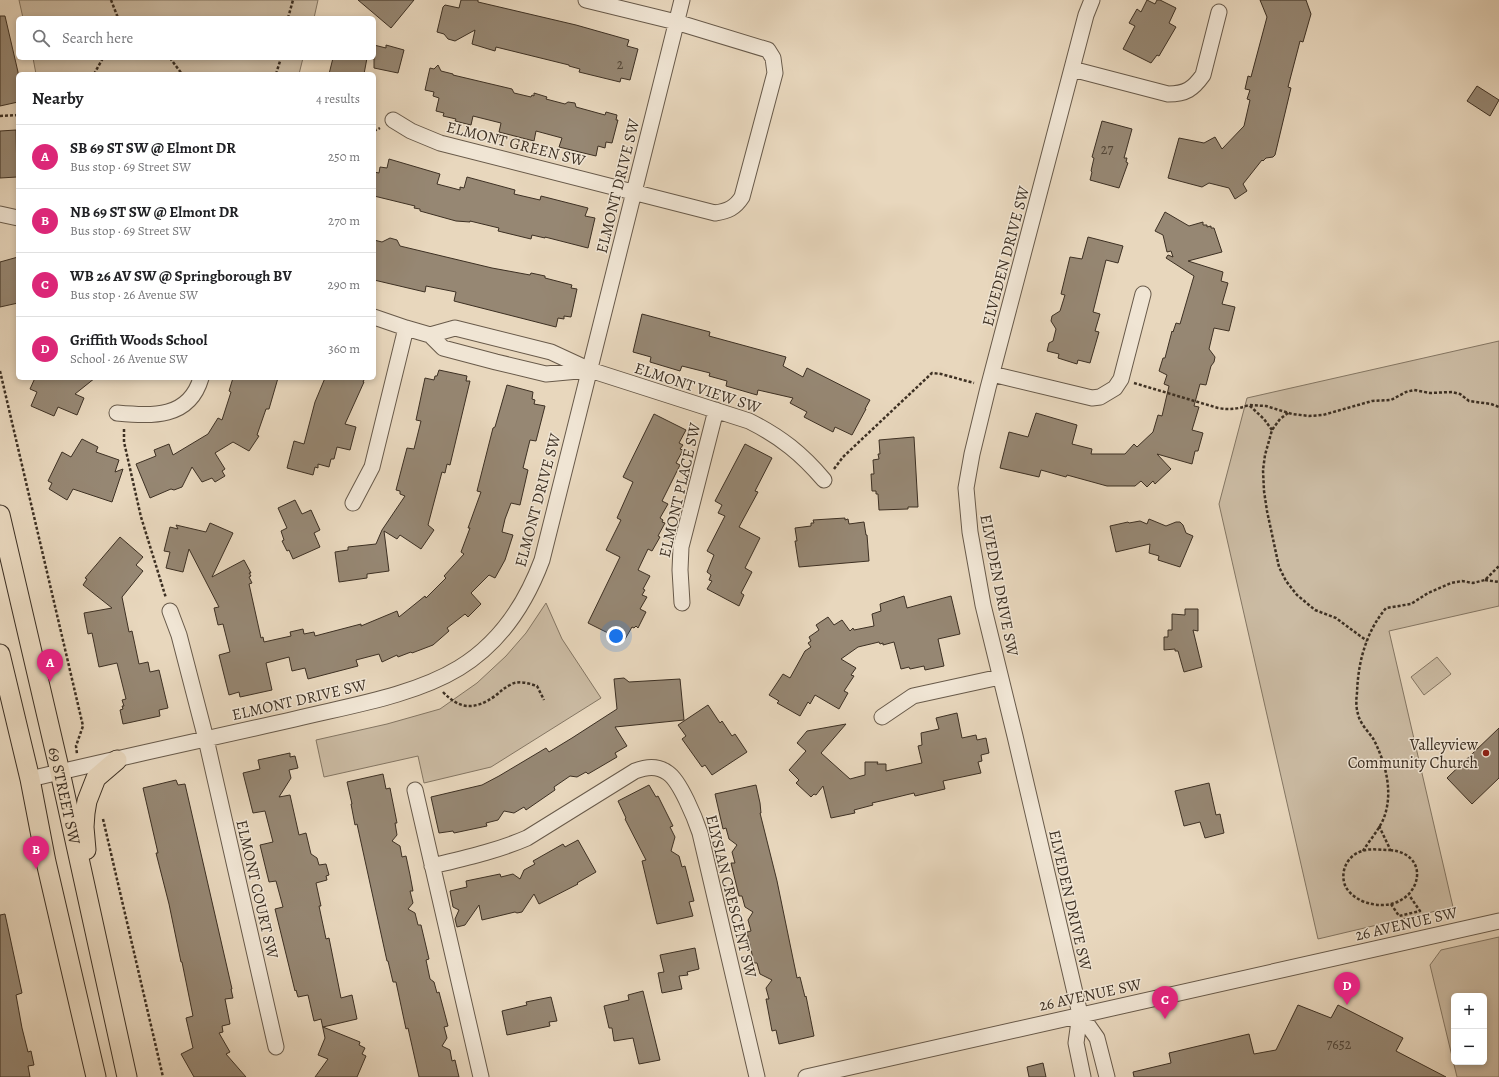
<!DOCTYPE html>
<meta charset="utf-8">
<style>
body{margin:0;font-family:Alegreya,serif;background:#f2f2f2;color:#202124}
.controls{position:absolute;right:12px;bottom:12px;display:grid;overflow:hidden;border-radius:6px;box-shadow:0 2px 6px #0003}
.controls button{width:36px;height:36px;display:grid;place-items:center;padding:0;border:0;border-bottom:1px solid #e0e0e0;background:#fff;color:#202124;font:20px sans-serif}
.you{position:absolute;left:616px;top:636px;width:14px;height:14px;margin:-10px;border:3px solid #fff;border-radius:50%;background:#1a73e8;box-shadow:0 0 0 6px #1a73e833}
.badge{display:grid;place-items:center;width:26px;height:26px;border-radius:50%;background:#db2777;color:#fff;font-size:13px;font-weight:700}
.pin{position:absolute;translate:-50% -33px;filter:drop-shadow(0 1px 2px #0008)}
.pin::after{content:'';position:absolute;top:21px;width:14px;height:12px;background:inherit;clip-path:polygon(0 0,100% 0,50% 100%)}
.list{margin:0;padding:0;list-style:none}
h2{display:flex;justify-content:space-between;align-items:center;height:52px;margin:0;padding:0 16px;font-size:17px}
h2 small{font-size:13px;font-weight:400;color:#757577}
.list li{display:grid;grid-template-columns:26px 1fr auto;gap:12px;align-items:center;box-sizing:border-box;height:64px;padding:0 16px;border-top:1px solid #e0e0e0}
.list b{display:block;font-size:15px;white-space:nowrap}
.list p{margin:0;font-size:13px;white-space:nowrap;color:#757577}
.list em{font-size:13px;font-style:normal;color:#757577}
.icon{flex:none;width:22px;height:22px;fill:none;stroke:currentColor;stroke-width:2;stroke-linecap:round;stroke-linejoin:round}
.map{position:relative;flex:none;width:1499px;height:1077px;overflow:hidden}
.search{position:absolute;background:#fff;box-shadow:0 2px 6px #0003;left:16px;top:16px;width:360px;height:44px;display:flex;align-items:center;gap:10px;box-sizing:border-box;padding:0 14px;border-radius:6px;color:#757577;font-size:15px}
.panel{position:absolute;background:#fff;box-shadow:0 2px 6px #0003;left:16px;top:72px;width:360px;height:308px;border-radius:6px}
.map>svg:first-child{display:block}
</style>
<div class="map">
<svg width="1499" height="1077" viewBox="0 0 1499 1077">
<rect width="100%" height="100%" fill="#e8d7bd"/>
<filter id="stains"><feTurbulence type="fractalNoise" baseFrequency=".005" numOctaves="4"/><feColorMatrix values="0 0 0 0 .2 0 0 0 0 .09 0 0 0 0 .02 0 0 0 .5 -.17"/></filter>
<radialGradient id="worn" r=".72"><stop offset=".6" stop-color="#630" stop-opacity="0"/><stop offset="1" stop-color="#630" stop-opacity=".3"/></radialGradient>
<!-- green -->
<path fill="#cbbba3" stroke="#847663" fill-rule="evenodd" d="M19,0H318L314,18H23Z
M33,58H303L299,74H36Z
M1499,341V606L1389,631L1453,907L1318,939L1219,504L1247,398Z
M546,603L562,639L601,698L491,767L424,783L418,756L324,777L316,740L387,724L440,709L477,683L506,656L526,633Z
M1437,657L1451,674L1424,695L1411,677Z
M1499,937V1077H1457L1430,965L1441,950ZM1454,996H1484V1062H1454Z"/>
<!-- building -->
<path fill="#968773" stroke="#3d3023" d="M358,0H414L391,28Z
M461,0H478V2L576,25L629,40L627,46L638,49L630,80L621,78L620,82L579,72L580,69L569,66V65L496,47L495,51L472,44L475,30L455,41L448,39L444,34L437,32L443,7L445,5L459,8Z
M1147,0L1155,4L1157,0H1160L1176,8L1169,23L1176,27L1159,56L1157,55L1151,63L1123,49L1135,26L1129,23L1137,9L1141,12Z
M1260,0H1306L1311,14L1303,42L1300,41L1298,49L1288,87L1291,88L1275,155L1273,157L1266,158L1263,161L1262,160L1243,184L1247,191L1235,199L1229,188L1209,183L1202,187L1168,178L1179,138L1204,143L1215,137L1222,149L1244,126L1250,100L1247,99L1250,90L1245,89L1248,76L1251,77L1267,17Z
M0,16H5L18,72V102L0,106Z
M374,45L386,48V45L404,50L398,73L374,68Z
M333,58H367L364,74H329Z
M438,65L441,71L453,74V75L512,89L514,93L531,97L532,95L534,96V93L547,97L546,99L565,104L568,102L575,103L576,107L605,115L606,112L617,115L616,120H618L612,143L606,142L605,148L598,146L596,156L559,147L562,138L536,131L534,141L499,132L501,123L473,116L471,125L455,121L456,119L443,116L444,113L436,111L439,98L433,96L434,92L425,90L430,68L434,69Z
M1477,86L1499,100L1490,116L1467,101Z
M1102,121L1132,129L1124,158H1127L1126,162L1128,163L1119,188L1090,180L1092,172L1091,171L1094,158L1092,157Z
M16,130L17,177L0,178V131Z
M389,159L440,174L437,184L460,190V187L464,188L467,177L515,190L514,194L540,200L541,196L588,208L585,216L595,218L588,248L545,237V238L532,235L531,239L498,231L499,228L470,221V222L456,221L420,211V209L414,208L415,206L374,196V172L379,173L380,167L387,168Z
M1165,212L1189,226L1203,222V225H1207V227L1211,226V228H1214L1222,252L1188,261L1223,272L1221,281L1228,283L1222,304L1235,307L1229,331L1214,328L1209,349L1215,357L1214,362L1211,366L1206,385L1200,384L1194,406L1199,407L1192,430L1203,433L1198,451H1195L1192,464L1157,454L1171,469L1155,484L1153,481L1147,487L1141,481L1135,486H1107L1067,475L1066,477L1041,470L1039,477L1000,468L1009,432L1028,437L1036,413L1077,425L1072,444L1092,449L1091,454H1125L1134,444L1137,447L1153,432L1158,415L1162,416L1169,386L1164,384L1167,375L1159,371L1163,358H1165L1172,331L1173,332L1176,323L1180,324L1194,276L1166,258L1168,255L1173,257L1171,251L1167,252L1163,235L1155,231Z
M1088,237L1123,246L1118,263L1106,260L1093,312L1100,314L1095,331L1099,332L1090,363L1078,360L1077,364L1058,358L1059,354L1047,351L1049,343L1053,341L1056,329L1051,321L1052,316L1060,311L1065,295L1061,294L1070,257L1082,259Z
M390,238L397,240L400,246L492,268L530,275L531,273L545,276V278L572,285L571,288L577,289L571,317L564,316V319L558,318L556,327L454,301L456,292L426,286L425,292L374,280V240L382,242Z
M18,257V303L0,307V262Z
M642,314L710,332L709,336L786,357L783,366L803,377L807,368L870,400L865,409H866L852,435L835,427L833,432L804,417L807,412L790,403L793,398L758,390L757,395L726,386L727,381L709,376L710,373L682,366L680,371L650,362L651,357L633,352Z
M439,370L467,376L466,381H470L450,465L447,464L445,473L442,472L428,525L434,530L421,549L400,535L397,539L384,531L389,571L367,574V578L339,582L335,552L348,550V547L376,544L382,530L405,496L400,494V491L396,490L407,448L414,449L421,421L416,420L425,378L434,380L435,376H437Z
M35,378H95L75,394L84,398L77,415L58,407L54,416L31,406L37,392L30,389Z
M233,378H278L269,409H266L257,435L259,436L249,451L233,442L215,453L225,469L222,471L225,476L215,482L212,478L202,482L192,467L182,487L174,490L171,489L150,498L136,464L156,456L154,450L169,444L173,455L208,434L218,418L222,420L231,392L229,391Z
M325,378H365L363,382H364L345,424L356,427L350,450L337,447L334,459H331L329,467L318,464V468L315,467L313,475L287,468L294,441L304,444L315,402Z
M507,385L533,392L532,399L535,400L534,404L545,406L536,441L530,440L523,468L528,470L520,505L511,503L505,519L502,532L513,535L505,560L495,578L489,575L471,593L481,604L468,617L465,614L447,628L449,631L433,645L412,653L411,652L398,657L397,655L382,662L379,654L356,660L358,666L308,679L305,668L292,671L289,657L266,663L272,690L240,697L239,692L229,695L219,655L230,652L223,624L218,625L214,608L219,607L189,549L183,572L166,568L170,552L164,551L170,527L178,529L176,525L206,532L210,523L233,533L212,577L244,560L251,573H249L251,576L249,577L252,583L249,584L261,638L263,637L264,642L291,636L290,632L303,629L304,634L314,632L315,636L361,624V626L397,611L399,617L425,596L426,598L446,578L444,576L464,554L461,552L470,528H468L481,492L477,491L493,428L495,427Z
M654,414L686,430L679,443L683,445L680,449L683,450L676,463L680,465L662,501L668,504L660,518L663,520L662,522L665,523L658,536L660,537L652,551L648,549L638,570L650,576L643,589L645,590L642,595L647,597L640,609L646,612L638,628L636,626L634,628L632,627L624,641L588,623L620,557L606,550L621,520L617,518L633,482L623,477Z
M914,437L918,507H908V509L879,510L878,494H876V491H872L871,474H874L873,460L879,459L878,454H880L879,440Z
M82,439L98,447L96,452L119,460L115,472L123,469L112,502L73,489L67,500L49,489L52,483L48,481L62,452L71,457Z
M745,444L772,458L755,491L758,492L739,527L760,538L745,568L752,572L741,593L744,595L739,606L707,589L712,581L709,580L711,575L707,572L714,555L707,551L725,516L718,513L722,505L715,501Z
M295,500L302,514L311,510L320,530L314,533L320,547L293,559L289,550L287,551L282,541L284,540L281,531L287,528L278,508Z
M845,518V520L848,519L849,524L864,522L866,535H867L869,561L799,567L795,541H797L795,528L811,526V523H814L813,520Z
M1149,519L1166,526L1176,522H1180L1183,525L1186,533L1193,536L1180,567L1158,560L1159,556L1149,553L1150,544L1116,552L1110,526L1128,522L1129,523L1140,521L1147,524Z
M120,537L143,557L136,565L143,571L122,597L129,632L132,631L139,664L148,662L150,672L159,670L168,708L159,710L160,716L123,724L120,710L123,709L122,706H124L122,700L126,699L117,663L99,667L92,633L88,634L84,613L112,608L83,585L87,579L85,578Z
M904,596L907,608L951,596L960,634L938,639L944,666L925,670L924,666L910,669L909,667L901,669L894,642L883,645V643L880,644L879,642L858,647L841,659L856,668L851,675L854,676L844,691L848,693L839,709L815,695L810,704L808,702L800,716L777,703L779,701L769,695L783,674L790,678L805,651L811,647L808,643L811,641L809,637L819,630L816,625L828,617L834,625L842,620L850,631L853,628L854,630L874,626L872,614L881,611L880,604Z
M1185,609H1198V631L1193,630L1202,667L1184,672L1178,651H1175V649L1164,650V637H1168V630H1172V614L1185,615Z
M624,678L629,682L680,679L684,720L615,727L627,746L615,753L617,757L600,767L588,774L586,772L577,777L570,776L554,787L555,790L526,810L524,807L514,813L504,811L498,820L486,823L487,826L454,833L453,831L439,833L431,797L482,785L499,776L546,748L549,752L572,738L617,709L614,679Z
M708,705L720,723L722,721L732,736L735,734L747,752L712,775L705,765L702,767L682,739L686,736L678,725Z
M957,713L962,738L976,735L977,740L986,738L989,753L981,755L982,761L978,762L981,773L943,781L945,789L915,796L914,793L885,800L872,803L873,805L854,810L855,813L831,818L823,786L816,795L814,794L811,797L796,783L799,780L789,770L806,751L797,743L807,731L846,724L821,753L850,779L865,775V762H878L877,764H886V771L922,763L918,746L922,745L921,733L939,729L936,718Z
M1499,728V778L1472,804L1447,778Z
M290,753V757L295,756L298,768L289,770L291,778L279,797L290,795L299,835L306,833L311,854L317,858L319,865L326,864L329,875L326,876L327,880L316,883L321,906H319L326,939L329,938L341,998L352,995L357,1019L323,1027L360,1042L359,1045L365,1048L362,1054L366,1056L357,1077H315L328,1059L318,1055L325,1038L321,1019L314,1021L308,995L298,997L296,990L295,991L275,909L283,907L276,881L269,882L260,845L273,842L265,811L253,813L243,773L260,769L258,760Z
M383,774L386,789L390,788L397,823H395L397,835L392,841L400,846L402,857L406,856L410,875L413,891H410L413,903L408,909L415,913L418,925H421L429,959L426,960L430,979L434,982L437,993L439,992L448,1026L444,1027L447,1038L442,1046L450,1050L452,1061L455,1060L459,1077H419L408,1028L406,1029L396,982H393L388,961H387L357,824L355,825L351,804H352L347,782Z
M176,780L178,785L185,784L232,989H231L233,998L225,999L230,1024L222,1026L223,1032L219,1033L230,1052L226,1054L246,1077H194L181,1054L193,1048L186,1018L193,1016L182,962H181L169,904L156,853H158L143,788Z
M1209,783L1216,815L1220,814L1224,833L1205,838L1200,822L1184,826L1175,791Z
M649,785L656,797L658,796L673,826L670,827L675,837L671,851L679,856L682,867L685,866L694,901L689,902L693,916L657,924L642,861L646,860L625,819L626,818L618,801Z
M756,785L760,803L761,813H760L777,881L797,978L800,977L805,997L806,996L814,1036L779,1044L776,1030L772,1031L766,999H769L766,988L772,980L760,974L757,963H754L747,932L751,931L748,920L753,912L745,907L742,896H739L731,863H735L732,852L737,845L729,839L726,828L723,829L715,794Z
M578,840L596,872L577,883L578,884L539,904L534,894L522,912L517,913L515,912L482,920L479,905L465,925L457,927L455,919L459,910L453,907L450,891L467,887L466,881L500,874L501,877L513,874L520,879L524,870L535,864L533,861L563,844L565,847Z
M5,914L22,993L16,995L22,1028L28,1052L31,1051L34,1065L28,1066L30,1077H0V915Z
M695,948L699,969L687,972L688,975L679,976L682,989L662,993L658,973L664,972L660,955Z
M643,991L660,1060L639,1064L633,1038L614,1041L612,1028H609L604,1006L629,1000L628,995Z
M551,997L557,1021L549,1022L550,1026L507,1035L502,1011L527,1005L526,1002Z
M1298,1005L1331,1018L1338,1005L1403,1038L1396,1051L1446,1077H1134L1133,1072L1171,1063L1169,1053L1249,1034L1254,1054L1276,1050Z
M1043,1063L1046,1077H1029L1027,1067Z"/>
<g fill="none" stroke-linecap="round" stroke-linejoin="round">
<!-- minor casing -->
<g stroke="#685a4a" stroke-width="17">
<path id="minor" d="M1072,69L1168,94C1186,94 1193,89 1203,75L1219,12
M393,120L411,131L440,143L715,213C728,211 735,208 742,197L775,73L773,58L768,50L676,22L586,0
M0,214L18,218
M374,317L406,328L430,335L443,348L496,362L546,374L589,370
M430,335L455,328L551,352L590,370L749,421C781,437 802,454 824,480
M992,374L1092,398L1100,397L1115,388L1121,379L1143,294
M117,413C152,416 189,419 201,378
M353,503L372,467L406,328
M682,603L680,570L681,547L716,410
M170,611L179,635L206,739L276,1047
M882,717L913,696L1000,677
M30,779C118,758 207,739 295,719C348,706 413,696 459,668C500,643 526,603 542,560L682,0
M415,790L481,1077
M432,866C465,858 497,851 527,838L635,771C646,767 657,765 668,773C680,781 695,818 700,833L757,1077
M1080,1014L1097,1038L1107,1077
M806,1077L1499,921
M1083,1077L1076,1043L1080,1014L1015,736L983,605L970,532L966,488L972,454L988,388L1086,15L1092,0"/>
</g>
<!-- major casing -->
<g stroke="#3d3023" stroke-width="21">
<g id="major">
<path id="s1" d="M0,515L60,772L127,1077"/>
<path d="M0,654L30,779L46,862L96,1077"/>
<path d="M86,850L84,827L85,813L87,801L96,778L117,760"/>
</g>
</g>
<!-- path -->
<path stroke="#3d3023" stroke-width="2.5" stroke-dasharray="3 2" stroke-linecap="butt" d="M111,0L118,18
M288,18L293,0
M170,58L182,74
M94,74L103,58
M276,74L281,58
M0,116L18,115
M374,131L380,128
M0,371L83,726L76,746L77,754
M1134,383L1218,408C1230,410 1238,409 1249,405
M1288,413L1280,419L1272,430L1265,455L1263,470L1264,491L1267,511L1279,567L1286,581L1297,595L1315,610L1336,618L1367,641
M124,429V442L141,517L166,598
M1272,430L1264,419L1249,405L1266,406L1292,414L1309,416L1323,415L1372,401L1391,400L1406,392L1414,390L1430,393L1452,392L1460,394L1469,401L1491,404L1499,407
M834,469L843,457L932,373L941,374L974,383
M1485,580L1499,582
M443,692C460,710 475,710 495,696C500,692 504,688 510,685C518,680 528,683 537,686L544,700
M103,819L163,1077
M1379,826L1390,849
M1390,850C1440,855 1415,922 1362,901C1354,897 1346,891 1344,882C1341,868 1349,855 1362,851C1370,848 1381,850 1390,850Z
M1363,851C1369,841 1378,831 1383,820C1394,794 1386,764 1374,740C1369,732 1360,724 1358,714C1356,708 1356,700 1357,693C1358,662 1366,632 1386,608L1411,604L1428,593L1451,583L1462,581L1473,583L1485,580L1499,566
M1391,904L1399,916L1420,911L1409,895"/>
<!-- minor -->
<use href="#minor" stroke="#f0e5d4" stroke-width="15"/>
<!-- major -->
<use href="#major" stroke="#e8d7bd" stroke-width="19"/>
</g>
<!-- markers -->
<circle fill="#8f2418" stroke="#f0e5d4" stroke-width="1.5" cx="1486" cy="753" r="4"/>
<g text-anchor="middle" stroke-width="3" stroke-linejoin="round" paint-order="stroke">
<!-- number labels -->
<g font-size="14" fill="#534637">
<text x="620" y="69">2</text>
<text x="1107" y="154">27</text>
<text x="1339" y="1049">7652</text>
</g>
<!-- street labels -->
<g font-size="16" fill="#3d3023" stroke="#f0e5d4">
<text transform="translate(516 143) rotate(14)" y="6">ELMONT GREEN SW</text>
<text transform="translate(617 186) rotate(-76)" y="6">ELMONT DRIVE SW</text>
<text transform="translate(1005 256) rotate(-75)" y="6">ELVEDEN DRIVE SW</text>
<text transform="translate(698 387) rotate(18)" y="6">ELMONT VIEW SW</text>
<text transform="translate(679 490) rotate(-77)" y="6">ELMONT PLACE SW</text>
<text transform="translate(537 500) rotate(-75)" y="6">ELMONT DRIVE SW</text>
<text transform="translate(1000 585) rotate(79)" y="6">ELVEDEN DRIVE SW</text>
<text transform="translate(299 699) rotate(-13)" y="6">ELMONT DRIVE SW</text>
<text dy="6" stroke="none"><textPath href="#s1" startOffset="288">69 STREET SW</textPath></text>
<text transform="translate(258 889) rotate(77)" y="6">ELMONT COURT SW</text>
<text transform="translate(732 896) rotate(76)" y="6">ELYSIAN CRESCENT SW</text>
<text transform="translate(1071 900) rotate(77)" y="6">ELVEDEN DRIVE SW</text>
<text transform="translate(1406 923) rotate(-13)" y="6">26 AVENUE SW</text>
<text transform="translate(1090 994) rotate(-12)" y="6">26 AVENUE SW</text>
</g>
<!-- poi labels -->
<g font-size="16" fill="#3d3023" stroke="#f0e5d4" text-anchor="end">
<text x="1478" y="750">Valleyview<tspan x="1478" dy="18">Community Church</tspan></text>
</g>
</g>
<rect width="100%" height="100%" filter="url(#stains)"/>
<rect width="100%" height="100%" fill="url(#worn)"/>
</svg>
<div class="controls">
<button>+</button>
<button>−</button>
</div>
<div class="you"></div>
<div class="pin badge" style="left:50px;top:682px">A</div>
<div class="pin badge" style="left:36px;top:869px">B</div>
<div class="pin badge" style="left:1165px;top:1019px">C</div>
<div class="pin badge" style="left:1347px;top:1005px">D</div>
<div class="search"><svg class="icon" aria-label="search" viewBox="0 0 24 24"><circle cx="10" cy="10" r="6"/><path d="M15 15l6 6"/></svg>Search here</div>
<section class="panel">
<h2>Nearby<small>4 results</small></h2>
<ul class="list">
<li><span class="badge">A</span><div><b>SB 69 ST SW @ Elmont DR</b><p>Bus stop · 69 Street SW</p></div><em>250 m</em></li>
<li><span class="badge">B</span><div><b>NB 69 ST SW @ Elmont DR</b><p>Bus stop · 69 Street SW</p></div><em>270 m</em></li>
<li><span class="badge">C</span><div><b>WB 26 AV SW @ Springborough BV</b><p>Bus stop · 26 Avenue SW</p></div><em>290 m</em></li>
<li><span class="badge">D</span><div><b>Griffith Woods School</b><p>School · 26 Avenue SW</p></div><em>360 m</em></li>
</ul>
</section>
</div>
